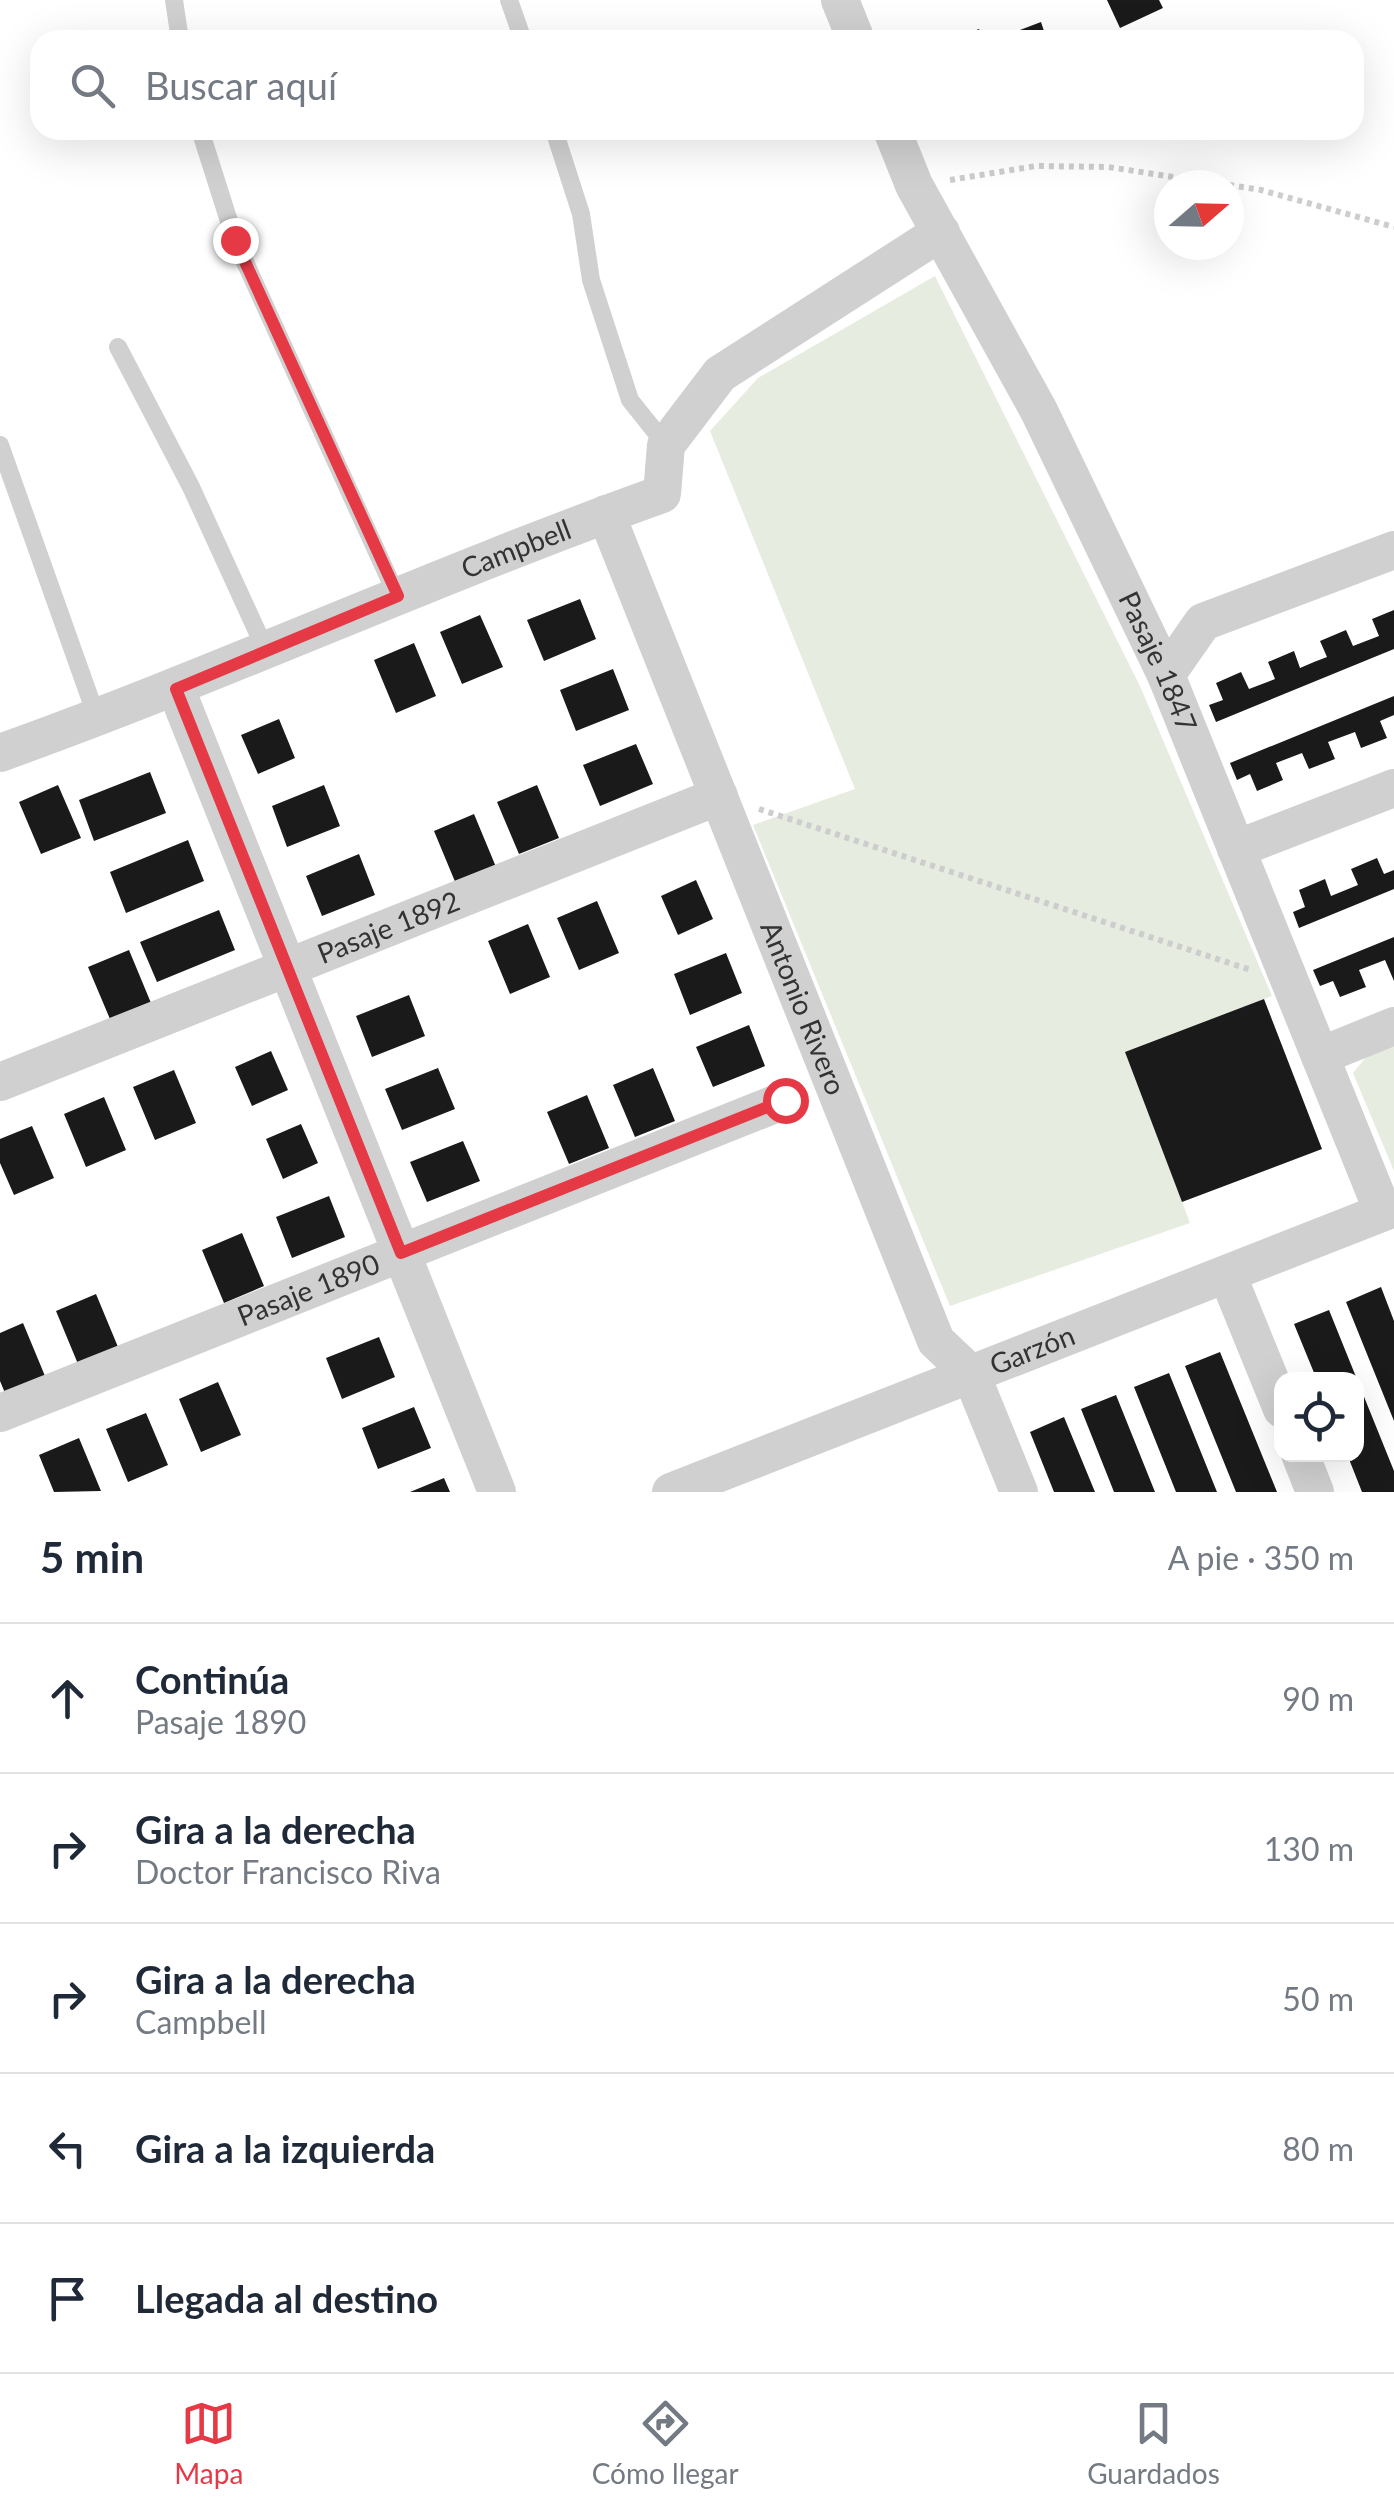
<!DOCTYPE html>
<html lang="es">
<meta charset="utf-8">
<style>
body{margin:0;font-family:Lato,sans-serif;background:#f6f6f7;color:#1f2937}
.controls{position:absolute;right:30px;bottom:30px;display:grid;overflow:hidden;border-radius:20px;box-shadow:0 10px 40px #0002}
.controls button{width:90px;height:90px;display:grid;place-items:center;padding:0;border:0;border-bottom:2px solid #e0e1e3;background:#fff;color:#1f2937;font:50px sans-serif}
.compass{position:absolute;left:1154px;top:170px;width:90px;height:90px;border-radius:50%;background:#fff;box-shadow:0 10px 40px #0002;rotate:70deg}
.stop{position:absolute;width:30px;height:30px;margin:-22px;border:8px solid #e63946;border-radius:50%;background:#fff}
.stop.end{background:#e63946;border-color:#fff;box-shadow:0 2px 10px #0008}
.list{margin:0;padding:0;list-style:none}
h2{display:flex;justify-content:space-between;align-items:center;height:130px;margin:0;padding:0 40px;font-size:42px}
h2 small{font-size:32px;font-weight:400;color:#747a83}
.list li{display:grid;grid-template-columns:65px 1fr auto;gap:30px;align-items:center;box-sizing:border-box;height:150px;padding:0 40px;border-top:2px solid #e0e1e3}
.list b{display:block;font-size:38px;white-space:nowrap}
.list p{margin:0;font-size:32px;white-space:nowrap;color:#747a83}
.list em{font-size:32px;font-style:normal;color:#747a83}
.icon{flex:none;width:55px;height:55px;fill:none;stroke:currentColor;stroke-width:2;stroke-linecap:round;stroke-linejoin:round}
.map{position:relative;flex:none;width:1394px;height:1492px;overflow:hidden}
.search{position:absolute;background:#fff;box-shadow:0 10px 40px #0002;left:30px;right:30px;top:30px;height:110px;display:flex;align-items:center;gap:25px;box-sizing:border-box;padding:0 35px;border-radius:30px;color:#747a83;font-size:38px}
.sheet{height:880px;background:#fff}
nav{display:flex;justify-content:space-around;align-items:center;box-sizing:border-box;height:140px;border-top:2px solid #e0e1e3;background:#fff;font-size:28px;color:#747a83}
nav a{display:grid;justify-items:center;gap:5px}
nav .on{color:#e63946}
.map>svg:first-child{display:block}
</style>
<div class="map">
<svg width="1394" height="1492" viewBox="0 0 1394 1492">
<rect width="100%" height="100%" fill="#fff"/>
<!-- green -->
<path fill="#e6ecdf" d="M935,276L1140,686L1272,996L1126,1052L1190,1223L950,1306L753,825L855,789L710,431L758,378Z
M1394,1046V1171L1353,1073L1366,1057Z"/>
<!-- building -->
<path fill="#1a1a1a" d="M1107,0H1159L1163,8L1120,28Z
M1041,22L1047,40H994Z
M979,29L984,40H952Z
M580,599L596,639L544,661L527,620Z
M1394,610V649L1216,722L1209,705L1223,700L1216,683L1241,672L1249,689L1275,679L1268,662L1294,651L1300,668L1314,662L1327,657L1320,641L1346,630L1353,646L1379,636L1372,619Z
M480,615L503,667L462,684L440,632Z
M414,643L436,696L396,713L374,660Z
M613,669L629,710L576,731L560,690Z
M1394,696V715L1380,721L1387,738L1361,748L1355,732L1328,742L1335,759L1309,769L1302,753L1276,763L1283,780L1257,791L1250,774L1237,780L1230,763Z
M279,719L295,758L258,774L241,735Z
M636,744L653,784L600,806L583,765Z
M150,772L166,813L94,841L79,800Z
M58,785L81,838L41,854L19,802Z
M324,785L340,826L287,847L272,806Z
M537,785L559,838L519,854L497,802Z
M474,814L496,867L456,884L434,831Z
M188,840L204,881L126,913L110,872Z
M359,854L375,895L322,916L306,876Z
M1377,858L1384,874L1394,870V889L1299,928L1293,912L1305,907L1299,890L1325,879L1331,896L1358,885L1351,869Z
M696,880L713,919L678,935L661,896Z
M597,901L619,953L579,970L557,918Z
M219,910L235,950L157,982L140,942Z
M528,924L550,977L510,994L488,941Z
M1394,937V981L1385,960L1359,970L1366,987L1340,997L1333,981L1320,986L1313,970Z
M129,950L151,1003L110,1019L88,967Z
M726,953L742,993L690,1015L674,974Z
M409,995L425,1036L372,1057L356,1016Z
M1264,999L1322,1149L1182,1202L1125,1052Z
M749,1025L765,1066L713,1087L696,1047Z
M271,1051L288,1090L252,1106L235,1067Z
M438,1068L455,1109L402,1130L385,1089Z
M653,1068L675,1121L635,1137L613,1085Z
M174,1070L196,1123L155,1140L133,1087Z
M587,1095L609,1148L569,1164L547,1112Z
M104,1097L126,1150L86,1167L64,1114Z
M301,1124L318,1163L283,1179L266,1139Z
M32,1126L54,1178L14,1195L0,1163V1139Z
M463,1141L480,1181L427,1202L410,1162Z
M329,1196L345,1237L292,1258L276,1217Z
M242,1233L264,1286L224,1303L202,1250Z
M1381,1287L1394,1321V1421L1346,1302Z
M96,1294L118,1347L78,1364L56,1311Z
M1329,1310L1394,1471V1492H1362L1347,1454H1356V1380H1317L1294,1324Z
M23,1323L45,1376L5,1393L0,1381V1333Z
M379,1337L395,1377L342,1399L326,1358Z
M1220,1352L1277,1492H1236L1185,1366Z
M1169,1373L1217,1492H1176L1134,1387Z
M218,1382L241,1435L201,1452L179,1399Z
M1116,1395L1155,1492H1114L1081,1409Z
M414,1407L431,1448L378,1469L362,1428Z
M146,1413L168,1465L128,1482L106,1429Z
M1064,1417L1095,1492H1054L1030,1432Z
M79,1438L101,1491L54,1492L39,1455Z
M444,1478L450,1492H410Z"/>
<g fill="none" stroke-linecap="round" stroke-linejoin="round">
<!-- path -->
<path stroke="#cdcdcd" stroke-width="6" stroke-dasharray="5 5" stroke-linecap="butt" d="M950,180L1036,166L1108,167L1226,185
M1229,185L1261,190L1394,227
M759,809L1251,970"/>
<!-- lane -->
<path stroke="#d0d0d0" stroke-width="18" d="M174,0L180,40
M509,0L523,40
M200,130L235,240L397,596
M554,130L581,214L591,280L630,400L666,445
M118,347L191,487L266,651
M0,445L97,718"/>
<!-- street -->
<g stroke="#d0d0d0" stroke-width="38">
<path d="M840,0L856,40"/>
<path id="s1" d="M892,130L914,185L1039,411L1166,675L1383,1212"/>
<path id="s2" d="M606,514L936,1341L971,1374L1019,1492"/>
<path d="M1166,675L1203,622L1394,550"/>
<path d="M176,689L497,1492"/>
<path id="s3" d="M0,753C223,673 438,574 662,494L666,445L720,374L941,232"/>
<path d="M1236,849L1394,788"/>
<path d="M1320,1056L1394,1026"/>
<path id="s4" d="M0,1082L719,796"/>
<path d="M1227,1274L1282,1409"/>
<path id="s5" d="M0,1413L785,1100"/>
<path d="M1300,1454L1315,1492"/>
<path id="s6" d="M671,1492L1394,1208"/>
</g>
</g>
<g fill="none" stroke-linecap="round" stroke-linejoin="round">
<!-- route -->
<path stroke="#e63946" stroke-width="12" d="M235,240L398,596L176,689L401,1253L785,1100"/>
</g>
<g text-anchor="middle" stroke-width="10" stroke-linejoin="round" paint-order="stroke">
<!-- street labels -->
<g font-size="28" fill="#333" stroke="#fff">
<text dy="10" stroke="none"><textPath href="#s3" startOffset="555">Campbell</textPath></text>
<text dy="10" stroke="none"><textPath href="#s1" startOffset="595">Pasaje 1847</textPath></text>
<text dy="10" stroke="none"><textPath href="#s4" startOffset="418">Pasaje 1892</textPath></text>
<text dy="10" stroke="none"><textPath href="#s2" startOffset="532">Antonio Rivero</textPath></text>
<text dy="10" stroke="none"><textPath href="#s5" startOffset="332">Pasaje 1890</textPath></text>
<text dy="10" stroke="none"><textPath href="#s6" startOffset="388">Garzón</textPath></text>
</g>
</g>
</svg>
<div class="controls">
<button><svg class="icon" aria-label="locate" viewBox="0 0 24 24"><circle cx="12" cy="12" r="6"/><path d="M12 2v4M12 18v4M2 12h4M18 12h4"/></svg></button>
</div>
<svg class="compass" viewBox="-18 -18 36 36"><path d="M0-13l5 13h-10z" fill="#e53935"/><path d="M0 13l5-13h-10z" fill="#747a83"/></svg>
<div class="stop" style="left:785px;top:1100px"></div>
<div class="stop end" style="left:235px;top:240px"></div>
<div class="search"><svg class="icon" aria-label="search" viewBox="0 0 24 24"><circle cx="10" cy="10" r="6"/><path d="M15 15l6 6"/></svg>Buscar aquí</div>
</div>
<section class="sheet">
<h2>5 min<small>A pie · 350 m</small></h2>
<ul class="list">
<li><svg class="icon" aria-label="ahead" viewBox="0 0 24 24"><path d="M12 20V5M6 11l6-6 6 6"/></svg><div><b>Continúa</b><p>Pasaje 1890</p></div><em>90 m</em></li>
<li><svg class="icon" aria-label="right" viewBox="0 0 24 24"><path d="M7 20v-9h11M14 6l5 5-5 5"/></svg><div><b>Gira a la derecha</b><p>Doctor Francisco Riva</p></div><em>130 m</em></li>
<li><svg class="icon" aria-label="right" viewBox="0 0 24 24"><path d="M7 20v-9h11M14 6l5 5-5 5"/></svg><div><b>Gira a la derecha</b><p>Campbell</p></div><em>50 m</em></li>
<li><svg class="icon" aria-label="left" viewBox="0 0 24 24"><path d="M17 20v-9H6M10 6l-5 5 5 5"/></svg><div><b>Gira a la izquierda</b></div><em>80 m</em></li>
<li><svg class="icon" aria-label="arrive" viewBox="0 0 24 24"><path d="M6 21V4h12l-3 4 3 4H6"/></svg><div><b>Llegada al destino</b></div></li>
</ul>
</section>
<nav>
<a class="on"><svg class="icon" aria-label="map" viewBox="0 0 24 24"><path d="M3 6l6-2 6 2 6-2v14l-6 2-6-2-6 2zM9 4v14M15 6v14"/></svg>Mapa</a>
<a><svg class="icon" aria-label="directions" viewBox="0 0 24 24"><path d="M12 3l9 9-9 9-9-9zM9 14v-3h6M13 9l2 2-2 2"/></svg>Cómo llegar</a>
<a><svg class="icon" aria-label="saved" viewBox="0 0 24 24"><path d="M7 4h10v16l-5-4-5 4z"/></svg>Guardados</a>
</nav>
